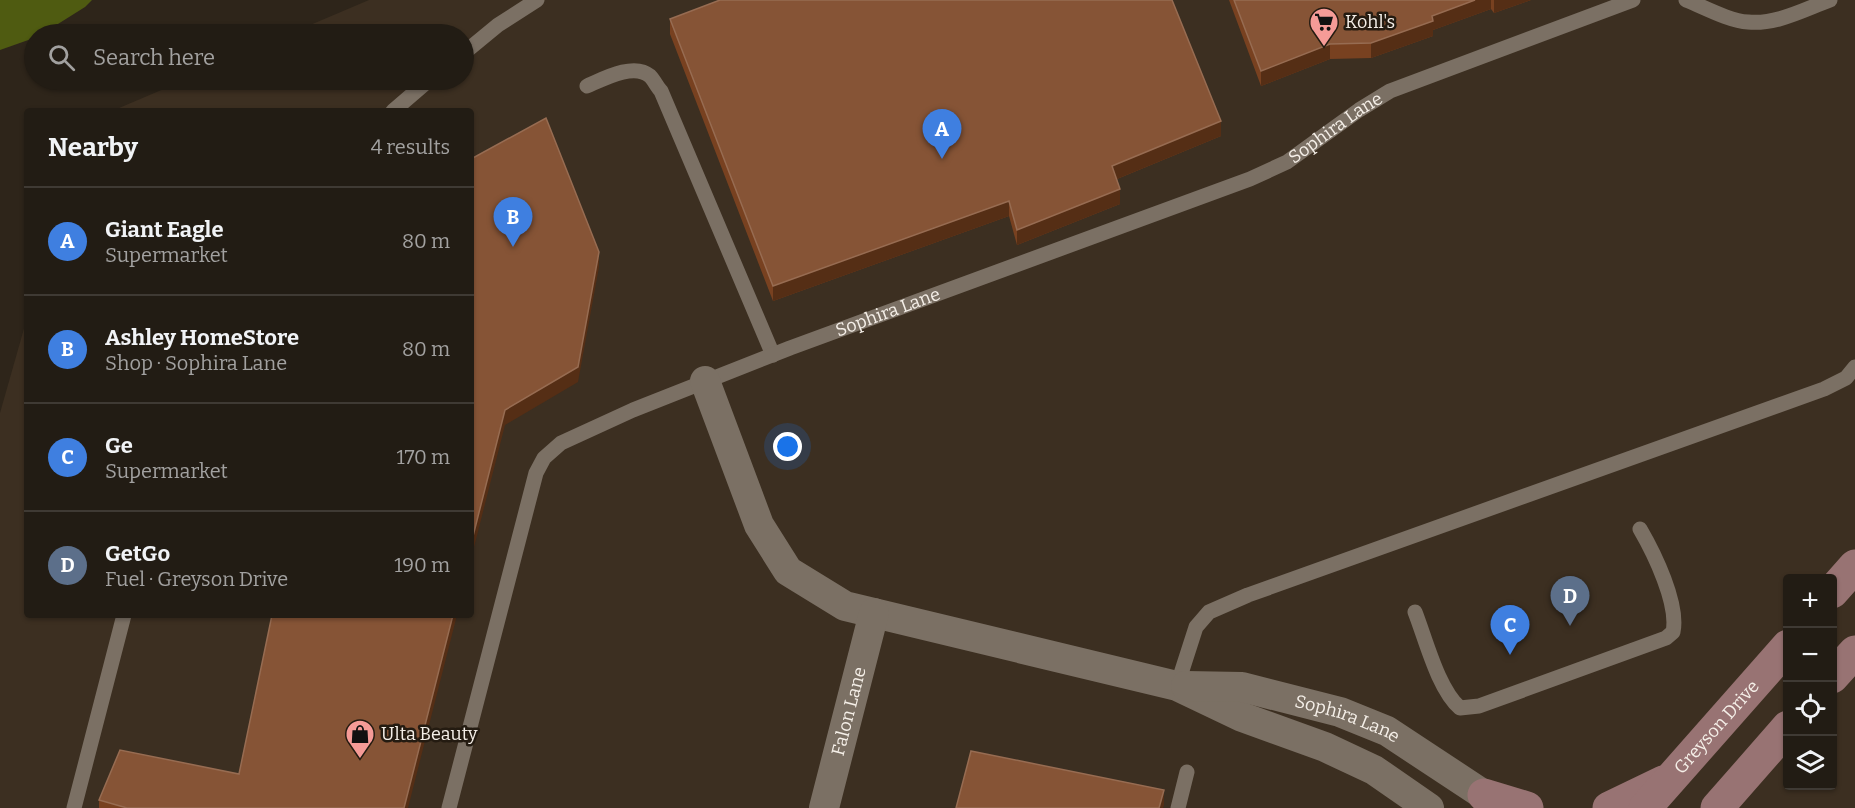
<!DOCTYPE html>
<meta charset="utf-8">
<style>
body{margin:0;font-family:Bitter,serif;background:#2a251d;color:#f1f3f6}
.controls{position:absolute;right:18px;bottom:18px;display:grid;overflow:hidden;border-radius:6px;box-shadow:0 2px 4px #0004}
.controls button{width:54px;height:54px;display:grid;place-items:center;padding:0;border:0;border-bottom:2px solid #3f3a34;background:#221c14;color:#f1f3f6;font:30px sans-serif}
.you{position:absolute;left:788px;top:447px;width:21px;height:21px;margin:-15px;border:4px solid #fff;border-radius:50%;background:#1a73e8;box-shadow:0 0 0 9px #1a73e833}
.badge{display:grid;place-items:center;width:39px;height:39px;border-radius:50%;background:#2563eb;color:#fff;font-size:20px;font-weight:700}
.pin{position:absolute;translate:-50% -50px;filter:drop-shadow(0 2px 3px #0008)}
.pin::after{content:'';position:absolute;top:32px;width:21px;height:18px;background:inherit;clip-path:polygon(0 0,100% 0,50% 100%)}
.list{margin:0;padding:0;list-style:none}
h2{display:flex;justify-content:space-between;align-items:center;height:78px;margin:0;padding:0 24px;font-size:26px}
h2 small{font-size:20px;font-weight:400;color:#a2a1a0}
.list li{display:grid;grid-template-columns:39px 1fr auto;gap:18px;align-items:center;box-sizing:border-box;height:108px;padding:0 24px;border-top:2px solid #3f3a34}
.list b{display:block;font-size:22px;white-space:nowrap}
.list p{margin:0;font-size:20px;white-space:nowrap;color:#a2a1a0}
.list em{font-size:20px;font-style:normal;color:#a2a1a0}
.icon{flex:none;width:33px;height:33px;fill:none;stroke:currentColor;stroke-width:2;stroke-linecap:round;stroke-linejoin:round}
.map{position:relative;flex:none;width:1855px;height:808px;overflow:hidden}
.search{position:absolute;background:#221c14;box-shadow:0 2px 4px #0004;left:24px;top:24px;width:450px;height:66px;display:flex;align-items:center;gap:15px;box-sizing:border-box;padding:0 21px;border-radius:33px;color:#a2a1a0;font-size:22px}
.panel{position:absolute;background:#221c14;box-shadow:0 2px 4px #0004;left:24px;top:108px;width:450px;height:510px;border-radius:6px}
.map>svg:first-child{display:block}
</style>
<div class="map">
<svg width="1855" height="808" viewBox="0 0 1855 808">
<rect width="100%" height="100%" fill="#2e251a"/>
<!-- commercial -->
<path fill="#3c2f21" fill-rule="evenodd" d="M369,0H1855V808H0V413L27,318V615H471V111H112L185,80H464V34H289ZM1788,578H1832V786H1788Z"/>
<!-- forest -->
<path fill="#4f5b11" d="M0,0H92L85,7L42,34H34V38L0,50Z"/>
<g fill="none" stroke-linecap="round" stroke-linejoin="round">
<!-- service -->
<g stroke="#7b7064" stroke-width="15">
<path d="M1686,0C1704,7 1729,21 1748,22C1776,25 1805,9 1830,0"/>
<path d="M464,53L498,25L537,0"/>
<path d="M587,86C603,79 634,62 650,76C654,80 657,87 661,91L773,355"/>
<path d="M393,111L429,80"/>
<path d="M1415,612C1426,640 1438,689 1460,708L1479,706L1666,638L1673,632C1679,604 1654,553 1640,529"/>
<path d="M1177,686L1196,627L1209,612L1248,595L1824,389L1846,378L1855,367"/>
<path d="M74,808L124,615"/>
<path id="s1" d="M449,808L536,473L544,458L561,443L633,410L790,348L1250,179L1287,162L1359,110L1390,91L1633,0"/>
<path d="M1178,808L1187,772"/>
</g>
<!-- minor -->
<g stroke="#7b7064" stroke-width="30">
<path d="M705,381L759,525L788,571L845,606L1177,686L1242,717L1325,747L1374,770L1429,808"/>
<path id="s2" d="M1186,686L1242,687L1340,712L1387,731L1484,795L1495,808"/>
<path id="s3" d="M824,808L874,613"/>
</g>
<!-- secondary -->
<g stroke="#987373" stroke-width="33">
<path d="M1832,592L1855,566"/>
<path d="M1832,677L1855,652"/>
<path d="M1484,795L1527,808"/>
<path d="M1609,808L1663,782"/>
<path id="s4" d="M1645,808L1788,646"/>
<path d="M1717,808L1788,727"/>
</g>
</g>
<!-- wall -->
<path fill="#784120" d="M1229,0H1531L1494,13L1491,9L1433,30V36L1371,58L1330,59L1261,86Z
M670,19L1221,136L1117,179L1120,204L1017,245L1009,216L773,301L670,34Z
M239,774L408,808H99V800Z"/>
<!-- shaded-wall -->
<path fill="#552e15" d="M1475,0H1491V9L1433,30V36L1371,58V43L1432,16Z
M1494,0H1531L1494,13Z
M1330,44V59L1261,86V71Z
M1221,121V136L1112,181V166Z
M1120,189V204L1017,245V230Z
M1009,201V216L773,301V286Z
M599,252V267L578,382L505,425L471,559V544L505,410Z
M453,615H457L408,808H404Z
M1164,790V805L1163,808H1159Z"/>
<!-- building -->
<path fill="#865436" stroke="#976c52" stroke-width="1.5" d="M720,0H1172L1221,121L1112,166L1120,189L1017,230L1009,201L773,286L670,19Z
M1234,0H1475L1432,16L1433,21L1371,43L1330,44L1261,71Z
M546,118L599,252L578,367L505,410L471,544V159Z
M272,615H453L404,808H127L99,800L120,750L239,774Z
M971,751L1164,790L1159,808H956Z"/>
<!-- icons -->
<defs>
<g id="supermarket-pin" transform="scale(1.5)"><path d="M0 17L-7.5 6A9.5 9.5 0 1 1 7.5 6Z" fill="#f59b97" stroke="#241b11"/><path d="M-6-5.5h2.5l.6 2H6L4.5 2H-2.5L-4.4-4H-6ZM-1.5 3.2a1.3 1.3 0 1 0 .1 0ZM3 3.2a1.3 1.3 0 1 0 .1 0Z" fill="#111"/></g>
<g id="shop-pin" transform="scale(1.5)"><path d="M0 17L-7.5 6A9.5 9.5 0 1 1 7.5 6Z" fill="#f59b97" stroke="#241b11"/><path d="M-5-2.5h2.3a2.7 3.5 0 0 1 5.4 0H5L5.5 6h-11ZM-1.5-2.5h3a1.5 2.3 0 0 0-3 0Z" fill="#111"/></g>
</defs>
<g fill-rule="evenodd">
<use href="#supermarket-pin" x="1324" y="22"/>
<use href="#shop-pin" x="360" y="734"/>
</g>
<g text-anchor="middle" stroke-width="5" stroke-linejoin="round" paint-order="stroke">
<!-- poi labels -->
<g font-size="18" fill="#f5efe8" stroke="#241b11" text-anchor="start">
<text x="1345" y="28">Kohl's</text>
<text x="381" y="740">Ulta Beauty</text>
</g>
<!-- street labels -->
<g font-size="18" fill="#f5efe8" stroke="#241b11">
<text dy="6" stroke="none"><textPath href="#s1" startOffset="1224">Sophira Lane</textPath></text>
<text dy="6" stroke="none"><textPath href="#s1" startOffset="738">Sophira Lane</textPath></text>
<text dy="6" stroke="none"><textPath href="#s3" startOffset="100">Falon Lane</textPath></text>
<text dy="6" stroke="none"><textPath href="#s2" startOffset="166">Sophira Lane</textPath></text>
<text dy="6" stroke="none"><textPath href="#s4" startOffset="108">Greyson Drive</textPath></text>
</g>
</g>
</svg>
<div class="controls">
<button>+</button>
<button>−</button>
<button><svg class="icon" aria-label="locate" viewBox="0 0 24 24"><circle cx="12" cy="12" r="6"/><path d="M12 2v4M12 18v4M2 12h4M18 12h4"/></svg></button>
<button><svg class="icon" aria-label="layers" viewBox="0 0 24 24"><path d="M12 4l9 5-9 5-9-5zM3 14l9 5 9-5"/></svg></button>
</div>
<div class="you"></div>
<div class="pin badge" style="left:942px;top:159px;background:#3f7fe0">A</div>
<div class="pin badge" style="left:513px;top:247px;background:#3f7fe0">B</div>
<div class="pin badge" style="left:1510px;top:655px;background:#3f7fe0">C</div>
<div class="pin badge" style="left:1570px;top:626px;background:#5c6f8a">D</div>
<div class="search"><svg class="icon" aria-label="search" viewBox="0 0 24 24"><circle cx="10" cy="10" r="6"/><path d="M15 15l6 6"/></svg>Search here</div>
<section class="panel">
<h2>Nearby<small>4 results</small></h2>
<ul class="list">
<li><span class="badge" style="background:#3f7fe0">A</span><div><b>Giant Eagle</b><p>Supermarket</p></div><em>80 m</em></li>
<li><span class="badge" style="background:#3f7fe0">B</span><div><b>Ashley HomeStore</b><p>Shop · Sophira Lane</p></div><em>80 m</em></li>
<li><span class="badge" style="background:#3f7fe0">C</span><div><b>Ge</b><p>Supermarket</p></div><em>170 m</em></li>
<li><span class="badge" style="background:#5c6f8a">D</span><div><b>GetGo</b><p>Fuel · Greyson Drive</p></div><em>190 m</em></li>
</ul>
</section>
</div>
